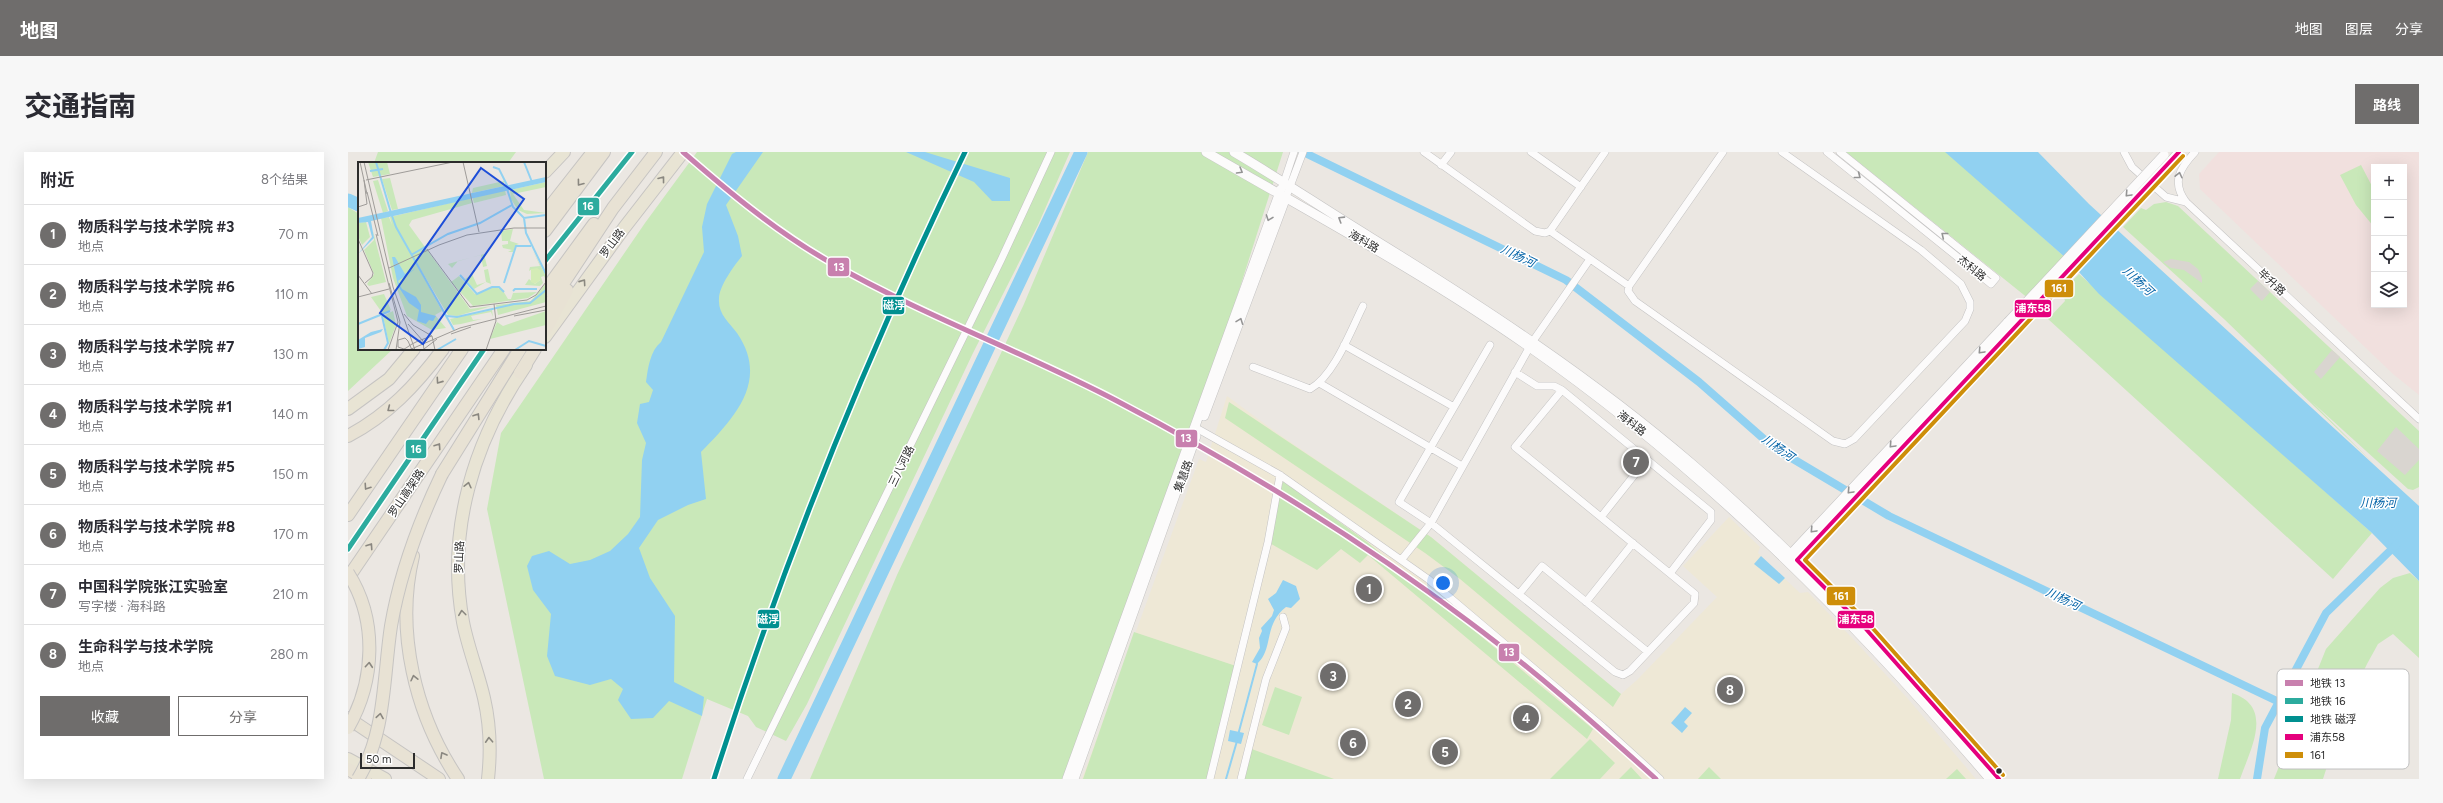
<!DOCTYPE html>
<html lang="zh">
<meta charset="utf-8">
<style>
body{margin:0;font-family:Figtree,"Noto Sans SC",sans-serif;background:#f7f7f7;color:#2b2b33}
.controls{position:absolute;right:12px;top:12px;display:grid;overflow:hidden;border-radius:0px;box-shadow:0 4px 16px #0002}
.controls button{width:36px;height:36px;display:grid;place-items:center;padding:0;border:0;border-bottom:1px solid #e1e1e2;background:#fff;color:#2b2b33;font:20px sans-serif}
.scale{position:absolute;left:12px;bottom:10px;width:55px;box-sizing:border-box;padding-left:4px;border:2px solid #2c2c2c;border-top:0;font-size:11px;line-height:14px;white-space:nowrap;color:#2c2c2c;-webkit-text-stroke:3px #fff;paint-order:stroke}
.you{position:absolute;left:1095px;top:431px;width:14px;height:14px;margin:-10px;border:3px solid #fff;border-radius:50%;background:#1a73e8;box-shadow:0 0 0 6px #1a73e833}
.badge{display:grid;place-items:center;width:26px;height:26px;border-radius:50%;background:#6f6d6c;color:#fff;font-size:13px;font-weight:700}
.pin{position:absolute;translate:-50% -50%;border:2px solid #fff;box-shadow:0 1px 4px #0006}
.list{margin:0;padding:0;list-style:none}
h2{display:flex;justify-content:space-between;align-items:center;height:52px;margin:0;padding:0 16px;font-size:17px}
h2 small{font-size:13px;font-weight:400;color:#7c7c81}
.list li{display:grid;grid-template-columns:26px 1fr auto;gap:12px;align-items:center;box-sizing:border-box;height:60px;padding:0 16px;border-top:1px solid #e1e1e2}
.list b{display:block;font-size:15px;white-space:nowrap}
.list p{margin:0;font-size:13px;white-space:nowrap;color:#7c7c81}
.list em{font-size:13px;font-style:normal;color:#7c7c81}
.actions{display:flex;gap:8px;padding:12px 16px}
.actions a{flex:1;padding:9px 0;border:1px solid #6f6d6c;border-radius:0px;text-align:center;font-size:14px;color:#6f6d6c}
.actions .main{background:#6f6d6c;color:#fff}
.icon{flex:none;width:22px;height:22px;fill:none;stroke:currentColor;stroke-width:2;stroke-linecap:round;stroke-linejoin:round}
.map{position:relative;flex:none;width:2071px;height:627px;overflow:hidden;border-radius:0px}
header{display:flex;align-items:center;gap:24px;box-sizing:border-box;height:56px;padding:0 20px;background:#6f6d6c;color:#fff}
header strong{font-size:19px}
nav{display:flex;gap:22px;margin-inline-start:auto;font-size:14px}
.intro{display:flex;align-items:center;justify-content:space-between;box-sizing:border-box;height:96px;padding:0 24px}
h1{margin:0;font-size:28px}
.button{padding:10px 18px;border-radius:0px;background:#6f6d6c;color:#fff;font-size:14px;font-weight:700}
main{display:flex;gap:24px;padding:0 24px}
aside{flex:1;background:#fff;border-radius:0px;box-shadow:0 4px 16px #0002}
.map>svg:first-child{display:block}
</style>
<header>
<strong>地图</strong>
<nav><a>地图</a><a>图层</a><a>分享</a></nav>
</header>
<div class="intro"><h1>交通指南</h1><a class="button">路线</a></div>
<main>
<aside>
<h2>附近<small>8个结果</small></h2>
<ul class="list">
<li><span class="badge">1</span><div><b>物质科学与技术学院 #3</b><p>地点</p></div><em>70 m</em></li>
<li><span class="badge">2</span><div><b>物质科学与技术学院 #6</b><p>地点</p></div><em>110 m</em></li>
<li><span class="badge">3</span><div><b>物质科学与技术学院 #7</b><p>地点</p></div><em>130 m</em></li>
<li><span class="badge">4</span><div><b>物质科学与技术学院 #1</b><p>地点</p></div><em>140 m</em></li>
<li><span class="badge">5</span><div><b>物质科学与技术学院 #5</b><p>地点</p></div><em>150 m</em></li>
<li><span class="badge">6</span><div><b>物质科学与技术学院 #8</b><p>地点</p></div><em>170 m</em></li>
<li><span class="badge">7</span><div><b>中国科学院张江实验室</b><p>写字楼 · 海科路</p></div><em>210 m</em></li>
<li><span class="badge">8</span><div><b>生命科学与技术学院</b><p>地点</p></div><em>280 m</em></li>
</ul>
<div class="actions"><a class="main">收藏</a><a>分享</a></div>
</aside>
<div class="map">
<svg width="2071" height="627" viewBox="0 0 2071 627">
<rect width="100%" height="100%" fill="#ebe7e2"/>
<!-- education -->
<path fill="#eee8d6" d="M879,244L929,281L1083,385L1273,542L1289,528L1369,445L1335,414L1381,365L1412,395L1410,401L1413,404L1452,441L1460,440L1507,489L1561,548L1628,627H734L851,307L858,310Z"/>
<!-- medical -->
<path fill="#f1e0de" fill-rule="evenodd" d="M1871,0H2071V243L2045,222L1852,37L1851,22ZM2026,15H2056V153H2026Z"/>
<!-- green -->
<path fill="#c9e8b9" d="M30,0H168L160,11H26Z
M349,0H722L690,73L625,201L459,552L438,589L408,575L400,564L359,547L334,627H196L139,357L153,281L297,71Z
M740,0H935L860,236L719,627H462L549,423L676,152Z
M1498,0H1599L1719,107L1681,147Z
M2013,13L2026,38V75L2008,53L1992,23Z
M1818,50L1830,54L2071,279V335L2065,338L2060,337L1964,250L2025,311L1876,167L1775,75L1793,56L1798,58L1806,52Z
M0,55L11,62V197H45L0,239Z
M1731,122L2024,381L1985,427L1700,167L1717,149L1714,139Z
M881,250L1083,385L1273,542L1265,555L1112,427L1077,401L877,266Z
M935,329L1019,390L1245,577L1239,587L1020,403L1012,411L993,397L969,418L920,390Z
M2062,421L2071,429V506L2045,482L2030,492L2019,512L1998,555L1975,627H1926L1978,497L2032,436L2045,426Z
M786,480L891,515L862,627H735Z
M927,535L954,545L941,583L914,573Z
M1884,541C1927,555 1902,598 1892,627H1870L1883,568Z
M1242,587L1267,611L1252,627H1202Z
M901,596L986,627H893Z
M1283,615L1294,627H1271Z
M1361,615L1373,627H1350Z
M1609,617L1618,627H1598Z"/>
<!-- plaza -->
<path fill="#d9d5d0" d="M1823,107L1841,110L1850,117L1854,126V131L1836,118L1823,116L1815,110Z
M1910,129L1922,140L1914,149L1902,137Z
M1984,198L1992,205L1973,227L1966,220Z
M2048,275L2071,297V308L2057,323L2029,299Z"/>
<!-- water -->
<path fill="#91d1f1" d="M388,0H415L378,53L390,84L394,104C386,114 371,134 371,147C370,162 381,170 389,181C422,229 386,266 353,300L358,347L340,353L310,368L291,396L302,426L327,464L326,530L356,545L354,564L321,549L305,566L283,567L270,548L275,537L263,527L242,533L207,524L199,504L203,462L185,438L179,414L184,404L201,399L222,412L242,408L262,399L280,382L292,365L294,308L298,291L289,271L292,252L301,250L305,238L298,230C300,216 302,199 313,190L356,100L354,75L359,52L384,2Z
M558,0H577L662,26V49H644L626,30Z
M1597,0H1690L1741,52L2071,354V429L2024,381L1751,142L1719,107Z
M1413,404L1437,426L1431,432L1406,412Z
M935,428L948,434L952,447L943,456L938,455C915,473 926,497 909,512L904,510L912,496L911,486L914,479L913,476L924,464L926,458L920,447L928,441Z
M1337,555L1344,561L1336,570L1340,574L1334,581L1323,571Z
M882,578L896,581L893,592L880,589Z"/>
<g fill="none" stroke-linecap="round" stroke-linejoin="round">
<!-- stream -->
<path stroke="#91d1f1" stroke-width="2" d="M890,583L909,512
M878,627L889,589"/>
<!-- canal -->
<path stroke="#91d1f1" stroke-width="8" d="M955,0L1218,128L1351,230L1425,295L1541,364L1931,550
M1909,627L1917,576L1978,461L2049,392"/>
<!-- river -->
<path stroke="#91d1f1" stroke-width="13" d="M0,48L11,53
M436,627L733,0"/>
<!-- minor casing -->
<g stroke="#c4c3c3" stroke-width="8">
<path id="minor" d="M1076,0L1187,79L1197,81L1202,79L1257,0
M1183,0L1233,35
M1375,0L1281,134L1280,139L1287,149L1485,289L1497,292L1506,287L1617,169L1622,157V150L1613,132L1573,98L1434,0
M1479,0L1643,132L1648,126L1492,0
M1776,0L1784,15L1818,45L1838,50
M1847,0C1832,16 1823,30 1838,50L2071,267
M1093,13L1103,0
M936,30L946,0
M938,45L955,0
M1202,79L1281,134
M996,193L1106,255
M1142,193L1051,350L1083,371L1267,520L1275,523L1282,519L1346,451L1347,442L1167,295L1214,238
M905,215L962,237C986,224 1003,178 1015,154
M1167,220L1189,234H1206L1214,238L1363,360V368L1323,420
M973,232L1114,314
M850,277L932,323L1080,427L1255,575L1312,627
M1253,365L1299,307
M1054,407L1083,371L1185,189L1242,107
M1171,442L1194,414L1300,500
M1238,450L1285,391
M399,627L653,108L703,0
M862,627L920,390L932,323
M893,627L918,527L938,476L935,465"/>
</g>
<!-- tertiary casing -->
<g stroke="#c4c3c3" stroke-width="10">
<path id="tertiary" d="M858,0C967,63 1077,122 1180,194C1355,316 1504,465 1642,627
M886,0C932,27 976,57 1022,85C1134,154 1244,226 1344,312C1456,408 1556,515 1651,627
M1823,9L1831,0
M856,264L938,45
M1442,407L1443,402L1660,170
M1445,409L1449,408L1666,176
M719,627L933,37
M726,627L848,284"/>
</g>
<!-- primary casing -->
<g stroke="#c6c4c2" stroke-width="14">
<path id="primary" d="M197,20L216,0
M197,185L276,76L335,0
M0,257L41,227L66,197
M0,607L37,627
M140,627C143,600 142,572 136,546C130,520 120,496 115,470C98,378 126,288 178,213"/>
</g>
<!-- trunk casing -->
<g stroke="#c6c4c2" stroke-width="14">
<path id="trunk" d="M197,61L245,0
M197,79L256,0
M197,139L246,72
M197,159L265,56L308,0
M197,179L219,138
M172,221L187,197
M0,284C40,263 68,233 95,197
M94,322L172,197
M0,363L114,197
M65,404C47,479 67,563 110,627
M0,426L156,197
M0,566L91,627
M0,617L17,627"/>
</g>
<!-- minor -->
<use href="#minor" stroke="#fcfbfb" stroke-width="7"/>
<!-- tertiary -->
<use href="#tertiary" stroke="#fcfbfb" stroke-width="9"/>
<!-- primary -->
<use href="#primary" stroke="#e8e4d4" stroke-width="12"/>
<!-- trunk -->
<use href="#trunk" stroke="#e8e2d4" stroke-width="12"/>
<!-- tertiary-bridge casing -->
<g stroke="#c4c3c3" stroke-width="10" stroke-linecap="butt">
<path id="tertiary-bridge" d="M1660,170L1816,3
M1666,176L1823,9"/>
</g>
<!-- trunk-bridge casing -->
<g stroke="#c6c4c2" stroke-width="14" stroke-linecap="butt">
<path id="trunk-bridge" d="M0,421C30,468 27,529 0,576
M10,627C38,581 35,526 43,474C52,421 71,370 94,322"/>
</g>
<!-- tertiary-bridge -->
<use href="#tertiary-bridge" stroke="#fcfbfb" stroke-width="9"/>
<!-- trunk-bridge -->
<use href="#trunk-bridge" stroke="#e8e2d4" stroke-width="12"/>
<!-- bus-1 casing -->
<g stroke="#fff" stroke-width="7">
<path id="bus-1" d="M1651,627L1517,476L1449,408L1831,0"/>
</g>
<!-- bus-2 casing -->
<g stroke="#fff" stroke-width="7">
<path id="bus-2" d="M1655,623L1521,472L1457,408L1835,4"/>
</g>
<!-- bus-1 -->
<use href="#bus-1" stroke="#e5007d" stroke-width="4"/>
<!-- bus-2 -->
<use href="#bus-2" stroke="#ce8e09" stroke-width="4"/>
<!-- metro-1 casing -->
<g stroke="#fff" stroke-width="8">
<path id="metro-1" d="M335,0C382,41 430,81 485,112C576,164 676,200 769,249C891,313 1010,386 1120,469C1186,518 1247,572 1308,627"/>
</g>
<!-- metro-2 casing -->
<g stroke="#fff" stroke-width="8">
<path id="metro-2" d="M197,109L284,0
M0,397L136,197"/>
</g>
<!-- metro-3 casing -->
<g stroke="#fff" stroke-width="8">
<path id="metro-3" d="M366,627C434,413 519,202 617,0"/>
</g>
<!-- metro-1 -->
<use href="#metro-1" stroke="#c880ae" stroke-width="5"/>
<!-- metro-2 -->
<use href="#metro-2" stroke="#2cab9e" stroke-width="5"/>
<!-- metro-3 -->
<use href="#metro-3" stroke="#009090" stroke-width="5"/>
</g>
<!-- one-way arrows -->
<defs><path id="oneway-chevron" d="M-2-3.5L2.5 0L-2 3.5" fill="none" stroke-width="1.6" stroke-linecap="round" stroke-linejoin="round"/></defs>
<g stroke="#949494">
<use href="#oneway-chevron" transform="translate(892 19) rotate(30)"/>
<use href="#oneway-chevron" transform="translate(1831 23) rotate(-77)"/>
<use href="#oneway-chevron" transform="translate(1510 24) rotate(38)"/>
<use href="#oneway-chevron" transform="translate(1780 42) rotate(133)"/>
<use href="#oneway-chevron" transform="translate(921 66) rotate(110)"/>
<use href="#oneway-chevron" transform="translate(993 67) rotate(-148)"/>
<use href="#oneway-chevron" transform="translate(1596 83) rotate(-141)"/>
<use href="#oneway-chevron" transform="translate(892 169) rotate(-69)"/>
<use href="#oneway-chevron" transform="translate(1633 199) rotate(133)"/>
<use href="#oneway-chevron" transform="translate(1544 293) rotate(133)"/>
<use href="#oneway-chevron" transform="translate(1502 339) rotate(133)"/>
<use href="#oneway-chevron" transform="translate(1465 378) rotate(133)"/>
</g>
<g stroke="#8a8880">
<use href="#oneway-chevron" transform="translate(314 27) rotate(-52)"/>
<use href="#oneway-chevron" transform="translate(235 130) rotate(-55)"/>
<use href="#oneway-chevron" transform="translate(120 333) rotate(-77)"/>
<use href="#oneway-chevron" transform="translate(114 461) rotate(-97)"/>
<use href="#oneway-chevron" transform="translate(141 588) rotate(-93)"/>
</g>
<g stroke="#8a8780">
<use href="#oneway-chevron" transform="translate(232 31) rotate(127)"/>
<use href="#oneway-chevron" transform="translate(91 229) rotate(125)"/>
<use href="#oneway-chevron" transform="translate(42 257) rotate(142)"/>
<use href="#oneway-chevron" transform="translate(129 264) rotate(-58)"/>
<use href="#oneway-chevron" transform="translate(90 294) rotate(-56)"/>
<use href="#oneway-chevron" transform="translate(19 335) rotate(124)"/>
<use href="#oneway-chevron" transform="translate(22 394) rotate(-56)"/>
<use href="#oneway-chevron" transform="translate(21 513) rotate(-85)"/>
<use href="#oneway-chevron" transform="translate(66 526) rotate(-103)"/>
<use href="#oneway-chevron" transform="translate(32 564) rotate(-81)"/>
<use href="#oneway-chevron" transform="translate(95 603) rotate(-119)"/>
</g>
<!-- markers -->
<circle fill="#2c2c2c" stroke="#fff" stroke-width="1.5" cx="1651" cy="619" r="3.5"/>
<g text-anchor="middle" stroke-width="3" stroke-linejoin="round" paint-order="stroke">
<!-- street labels -->
<g font-size="11" fill="#2c2c2c" stroke="#fff">
<text transform="translate(1016 89) rotate(30)" y="4">海科路</text>
<text transform="translate(264 91) rotate(-53)" y="4">罗山路</text>
<text transform="translate(1624 116) rotate(39)" y="4">杰科路</text>
<text transform="translate(1924 130) rotate(43)" y="4">毕升路</text>
<text transform="translate(1284 271) rotate(38)" y="4">海科路</text>
<text transform="translate(553 314) rotate(-64)" y="4">三八河路</text>
<text transform="translate(835 324) rotate(-70)" y="4">集慧路</text>
<text transform="translate(58 341) rotate(-56)" y="4">罗山高架路</text>
<text transform="translate(111 405) rotate(-88)" y="4">罗山路</text>
</g>
<!-- water labels -->
<g font-size="12" font-style="italic" fill="#0464a8" stroke="#fff">
<text transform="translate(1170 104) rotate(26)" y="4">川杨河</text>
<text transform="translate(1790 129) rotate(43)" y="4">川杨河</text>
<text transform="translate(1430 296) rotate(35)" y="4">川杨河</text>
<text x="2030" y="355">川杨河</text>
<text transform="translate(1715 447) rotate(25)" y="4">川杨河</text>
</g>
</g>
<!-- overview -->
<g transform="translate(10 10)">
<rect width="188" height="188" fill="#ebe7e2"/>
<path d="M10,0H29L32,12L15,15ZM32,16L40,47L34,48L24,17ZM20,18L30,49L25,51L15,19ZM146,19V24L114,31L115,26ZM188,20V25L155,32L166,48L188,51L169,52L160,48L153,37L152,28ZM147,28L148,33L116,41L115,38V36ZM113,36L114,41L54,58L51,63L112,147L134,144L99,154L90,153L48,83L84,149L77,153L88,166L74,168L49,154L35,116L23,56L31,55L34,63L32,55ZM8,60L12,75L4,83L0,74V61ZM155,67L152,79L161,82L158,83L155,90H150L154,88L145,86L144,83L150,82V79H144L143,69ZM15,69L28,120L11,124L9,122L16,112L6,88L16,78ZM175,89L188,114V118L186,114L183,115L185,121L182,124L167,123L171,117L177,122L182,118L174,107L171,109L172,105L182,104ZM126,92L129,104L125,105L123,93L100,99L94,106L90,102ZM130,107L133,122L128,120L116,127L107,117L114,112L119,123L128,120L126,108ZM101,114L117,132L135,125L144,127L150,137H153L155,131L179,130L170,136L115,144L93,120ZM188,121V140L140,153L138,143L173,139ZM26,132L33,148L25,152L13,135ZM134,148L135,155L133,150L113,154L115,158L124,157L103,162L95,163L92,157ZM35,149L38,163L31,182L25,154ZM188,149V163L132,177L139,160L145,164Z" fill="#c9e8b9"/>
<path d="M179,106L182,108V118L177,122L173,120V107Z" fill="#d4ecb6"/>
<path d="M188,15V20L13,59L16,76L0,92L14,75L10,60L0,61V56ZM34,95H37L47,112L57,107L40,119L44,127L58,135L63,143V150L78,154L75,159L71,158L68,162L59,159L61,148L51,141L40,124ZM25,167L23,170L7,176V185L0,187V178L13,170Z" fill="#91d1f1"/>
<path fill="none" stroke="#91d1f1" stroke-width="2" d="M18,0L33,51M166,0L174,20M135,5L141,7L150,25M12,9L25,7M149,27L155,45L166,56L188,53M33,51L38,65L96,168M166,56L168,71L188,112M53,93L90,72L122,61L154,43M102,113L119,132L134,125H141L146,130M146,121L158,84H173M155,129L157,127H179M24,154L30,181L26,188M89,154L99,155L156,142L172,141L188,128M0,162L32,149M79,188L98,177M157,188L171,179L188,184"/>
<path fill="none" stroke="#9f9c99" stroke-width="1" d="M2,0L9,32M6,0L35,125L57,188M105,0L121,70M8,18L95,0M9,30L20,74M0,45L9,42L6,18M18,72L40,160L30,188M0,77L15,111L14,115L7,121M69,87L112,145L169,138L178,133L188,120M31,106L81,83L109,73L156,66H188M0,113L14,132M31,121L42,160L38,188M0,135L31,127M46,152L55,163L74,174L77,188M156,154L188,148M50,162L65,179L66,188M93,172L113,165M66,187L79,177M51,188L102,166L188,144M54,188L50,179L47,176L40,178V185L46,187L48,186L54,182L60,179L74,174M128,188L138,159L136,142"/>
<path fill="#1d4ed8" fill-opacity="0.15" stroke="#1d4ed8" stroke-width="2" d="M123,6L166,37L65,182L22,151Z"/>
<rect width="188" height="188" fill="none" stroke="#2c2c2c" stroke-width="2"/>
</g>
<!-- legend -->
<rect x="1929" y="517" width="132" height="100" rx="6" fill="#fff" stroke="#c0c0c0" stroke-width="1"/>
<rect x="1937" y="528" width="18" height="6" fill="#c880ae"/>
<rect x="1937" y="546" width="18" height="6" fill="#2cab9e"/>
<rect x="1937" y="564" width="18" height="6" fill="#009090"/>
<rect x="1937" y="582" width="18" height="6" fill="#e5007d"/>
<rect x="1937" y="600" width="18" height="6" fill="#ce8e09"/>
<g font-size="11" fill="#2c2c2c">
<text x="1962" y="535">地铁 13</text>
<text x="1962" y="553">地铁 16</text>
<text x="1962" y="571">地铁 磁浮</text>
<text x="1962" y="589">浦东58</text>
<text x="1962" y="607">161</text>
</g>
<g stroke="#fff" stroke-width="1.5">
<rect x="229" y="45" width="23" height="19" rx="4" fill="#2cab9e"/>
<rect x="479" y="105" width="23" height="20" rx="4" fill="#c880ae"/>
<rect x="1696" y="127" width="30" height="19" rx="4" fill="#ce8e09"/>
<rect x="534" y="144" width="23" height="19" rx="4" fill="#009090"/>
<rect x="1666" y="147" width="38" height="19" rx="4" fill="#e5007d"/>
<rect x="827" y="277" width="23" height="19" rx="4" fill="#c880ae"/>
<rect x="57" y="287" width="22" height="20" rx="4" fill="#2cab9e"/>
<rect x="1478" y="434" width="30" height="20" rx="4" fill="#ce8e09"/>
<rect x="409" y="457" width="23" height="20" rx="4" fill="#009090"/>
<rect x="1489" y="458" width="38" height="19" rx="4" fill="#e5007d"/>
<rect x="1150" y="491" width="22" height="19" rx="4" fill="#c880ae"/>
</g>
<g font-size="11" text-anchor="middle" font-weight="bold" fill="#fff">
<text x="240" y="58">16</text>
<text x="491" y="119">13</text>
<text x="1711" y="140">161</text>
<text x="546" y="157">磁浮</text>
<text x="1685" y="160">浦东58</text>
<text x="838" y="290">13</text>
<text x="68" y="301">16</text>
<text x="1493" y="448">161</text>
<text x="420" y="471">磁浮</text>
<text x="1508" y="471">浦东58</text>
<text x="1161" y="504">13</text>
</g>
</svg>
<div class="controls">
<button>+</button>
<button>−</button>
<button><svg class="icon" aria-label="locate" viewBox="0 0 24 24"><circle cx="12" cy="12" r="6"/><path d="M12 2v4M12 18v4M2 12h4M18 12h4"/></svg></button>
<button><svg class="icon" aria-label="layers" viewBox="0 0 24 24"><path d="M12 4l9 5-9 5-9-5zM3 14l9 5 9-5"/></svg></button>
</div>
<div class="scale">50 m</div>
<div class="you"></div>
<div class="pin badge" style="left:1021px;top:437px">1</div>
<div class="pin badge" style="left:1060px;top:552px">2</div>
<div class="pin badge" style="left:985px;top:524px">3</div>
<div class="pin badge" style="left:1178px;top:566px">4</div>
<div class="pin badge" style="left:1097px;top:600px">5</div>
<div class="pin badge" style="left:1005px;top:591px">6</div>
<div class="pin badge" style="left:1288px;top:310px">7</div>
<div class="pin badge" style="left:1382px;top:538px">8</div>
</div>
</main>
